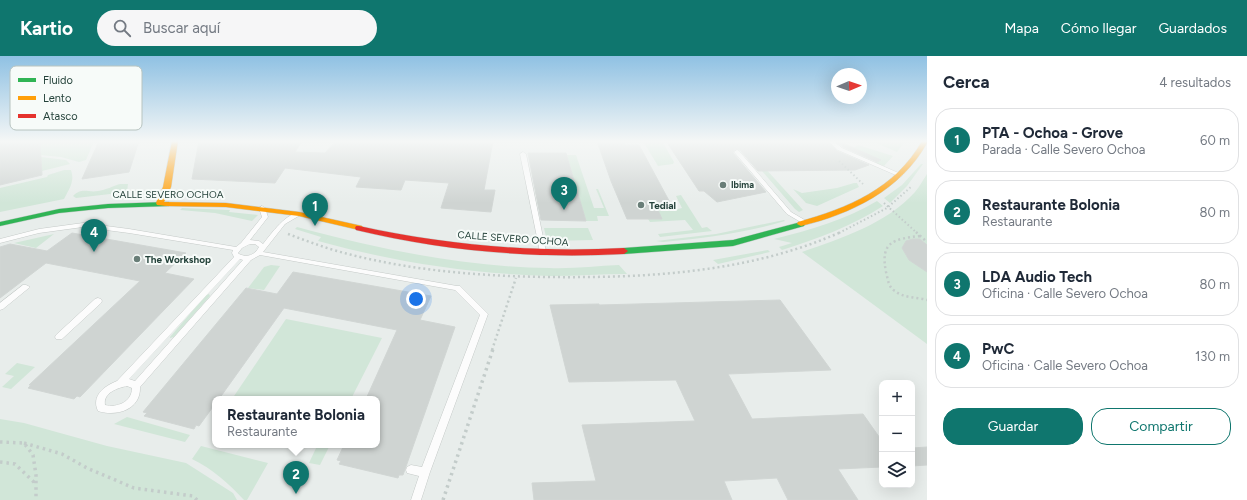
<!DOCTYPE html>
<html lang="es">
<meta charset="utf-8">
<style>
body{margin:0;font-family:Figtree,sans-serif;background:#f6f6f7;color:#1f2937}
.controls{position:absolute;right:12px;bottom:12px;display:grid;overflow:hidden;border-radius:8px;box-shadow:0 4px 16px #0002}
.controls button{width:36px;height:36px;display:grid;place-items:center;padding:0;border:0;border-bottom:1px solid #e0e1e3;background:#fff;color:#1f2937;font:20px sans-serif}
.compass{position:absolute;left:831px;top:12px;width:36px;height:36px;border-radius:50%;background:#fff;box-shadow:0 4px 16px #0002;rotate:88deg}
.you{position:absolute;left:416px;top:243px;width:14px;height:14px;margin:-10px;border:3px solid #fff;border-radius:50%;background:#1a73e8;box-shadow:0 0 0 6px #1a73e833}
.badge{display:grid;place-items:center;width:26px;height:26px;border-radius:50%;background:#0f766e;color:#fff;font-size:13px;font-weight:700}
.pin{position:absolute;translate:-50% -33px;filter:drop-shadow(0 1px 2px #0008)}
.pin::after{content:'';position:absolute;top:21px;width:14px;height:12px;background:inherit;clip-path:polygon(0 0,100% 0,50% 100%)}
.popup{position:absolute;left:212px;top:340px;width:168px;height:52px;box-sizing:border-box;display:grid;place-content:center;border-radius:8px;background:#fff;filter:drop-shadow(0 1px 3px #0005);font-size:13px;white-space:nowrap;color:#747a83}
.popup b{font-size:15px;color:#1f2937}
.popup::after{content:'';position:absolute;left:50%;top:100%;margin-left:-8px;border:8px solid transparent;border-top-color:#fff}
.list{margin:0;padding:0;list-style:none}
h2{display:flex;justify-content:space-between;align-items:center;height:52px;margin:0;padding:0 16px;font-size:17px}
h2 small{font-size:13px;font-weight:400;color:#747a83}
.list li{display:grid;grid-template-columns:26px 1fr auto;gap:12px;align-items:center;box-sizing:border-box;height:64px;margin:0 8px 8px;padding:0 8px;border:1px solid #e0e1e3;border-radius:16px}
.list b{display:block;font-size:15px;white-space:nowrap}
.list p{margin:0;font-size:13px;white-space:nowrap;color:#747a83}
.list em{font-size:13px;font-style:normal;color:#747a83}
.actions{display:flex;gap:8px;padding:12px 16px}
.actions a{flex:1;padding:9px 0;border:1px solid #0f766e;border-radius:16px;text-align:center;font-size:14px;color:#0f766e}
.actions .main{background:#0f766e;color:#fff}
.icon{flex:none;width:22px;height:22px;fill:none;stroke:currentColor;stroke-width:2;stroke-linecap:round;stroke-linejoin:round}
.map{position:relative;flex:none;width:927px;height:444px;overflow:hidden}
header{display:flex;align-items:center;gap:24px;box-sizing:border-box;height:56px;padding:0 20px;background:#0f766e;color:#fff}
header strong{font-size:19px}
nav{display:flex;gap:22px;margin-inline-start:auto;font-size:14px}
.search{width:280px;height:36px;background:#f6f6f7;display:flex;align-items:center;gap:10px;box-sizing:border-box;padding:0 14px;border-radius:22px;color:#747a83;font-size:15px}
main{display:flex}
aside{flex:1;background:#fff}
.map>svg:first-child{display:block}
</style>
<header>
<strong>Kartio</strong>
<div class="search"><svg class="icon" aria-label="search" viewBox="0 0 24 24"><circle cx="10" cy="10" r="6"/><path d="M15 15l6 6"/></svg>Buscar aquí</div>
<nav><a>Mapa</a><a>Cómo llegar</a><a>Guardados</a></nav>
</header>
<main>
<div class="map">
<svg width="927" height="444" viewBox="0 0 927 444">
<rect width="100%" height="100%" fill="#e8edeb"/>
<!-- green -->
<path fill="#d1e6d8" d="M40,85H94L86,104L79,106L61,101L41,99Z
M643,85H662L674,106L673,108L658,110Z
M736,85H751L755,89L745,90L803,154L799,156L795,153Z
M872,85H905L897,96Z
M858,89L893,100L884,110L875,107L880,104L853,92Z
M567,99H576L594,152H604L596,133H598L609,160H597L598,165H586Z
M41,101L66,104L70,108L42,115Z
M921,108H923L907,130L890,147L884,142L902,129Z
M64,114H71C75,126 69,133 64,143L0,156V132L47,121L48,119Z
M927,118V288L802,196C842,182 886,168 915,136C920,130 923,124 927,118Z
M854,127H857L859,131L817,150L806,147L793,133L802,137L837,132Z
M120,128H128L127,136L76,142L73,140C82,131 88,137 98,135C106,134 113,130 120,128Z
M681,139L702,172L707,171L712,175L660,181L658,178L693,174L685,164L650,166L648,163L658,154H674L682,152L676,140Z
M877,145L883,150C852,170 817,183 782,194L779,191L792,187L774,183C810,174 845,164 877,145Z
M182,152L230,154L229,156L258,159L252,165L215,157L180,154Z
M784,164L785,165C745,177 704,182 663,186L656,185L716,178Z
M297,171C379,193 463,211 549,212C572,213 596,210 619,209L627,218C602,218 576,220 551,220C473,218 393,206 318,185L321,181L295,173Z
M544,172H588L593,184L547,185Z
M54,178L36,192L14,187Z
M768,194L770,196L718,208L713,204Z
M271,209L280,210L264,234L248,232L264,211Z
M209,238L210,240L174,281L170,282V281L206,239Z
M286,263L382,282L351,343H232Z
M17,307L35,311L11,333L2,331L14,320L5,318Z
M127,361L190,379L185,386L114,368Z
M0,363L24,367L107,390L186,407L233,437L237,444H0Z
M312,389H330L320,409L309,407L317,390Z
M201,390L268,407L247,444H244C228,427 213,413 192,403Z"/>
<!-- building -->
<path fill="#cfd4d2" stroke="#d1d6d4" d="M0,85H40L42,119L0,129Z
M99,85H139L129,116L82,123Z
M199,85H302L295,96L325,97L336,85H493L484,134H495L491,156L441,152L449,127L405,124L401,134L356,131L361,121L285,112L275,127L192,123Z
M597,85H623L625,89H639L674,154H658L662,163H627L611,125Z
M669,85H717L719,88L758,87L756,85H827L837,95L869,109L855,114L758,115L740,94L736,93L733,95V97L766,136L717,146L704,135H699L668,88H671Z
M836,85H838L881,104L877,106L843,91Z
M528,97H566L586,165L541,164Z
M72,177L186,197L165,217L194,223L80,341L77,340L74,343L28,332L31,329H29L140,225L46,207L0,242V191L10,188L47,195Z
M913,183H920L927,189V216L909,204L902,192L906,185Z
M293,216L431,240L420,264L455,271L403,419H399L398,422L339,408L341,405L337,404L344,389H377V343H366L397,274L284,252L219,343H215V348L199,370L196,369L194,373L144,360L147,357L143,356L246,232L277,238Z
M780,244L831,314L728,318L752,363L863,358L882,385V411L838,413L858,444H788L777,422L724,425L732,444H534L532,427L596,425L582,369L695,365L676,324L569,326L550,249L599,248V249Z
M927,391V409L912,410V392Z"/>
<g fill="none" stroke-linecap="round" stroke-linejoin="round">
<!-- lane casing -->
<g stroke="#c5cac8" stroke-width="1">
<path id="lane" d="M828,85H833L842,92L903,119L900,121L898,120L838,94Z
M737,94L739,95L791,156L808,166L809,167L808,168H804L787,158L735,97L734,96Z
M523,96L526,98L546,196L543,198L540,196L520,98Z
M262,150L265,152L268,161L250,184L259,185L263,188C271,178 287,155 301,157L302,158L285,168L263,196L457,230H460L488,258L430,416L421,444H411L419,420L407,417L406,414L407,411L411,409L422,411L480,259L455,234L260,199L251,204L140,331C141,354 116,361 98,355C91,340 104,330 117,325L234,201L232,197L233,194L129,177L83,171L39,177L0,187V183L39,173L83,167L129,173L236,191L241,187L262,161L259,152ZM250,188H255L259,191C255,199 247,202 239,198L238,197L242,192ZM240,203L243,204L135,325L129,323ZM127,330L132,332C132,346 117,352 105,349C103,337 117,332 127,330Z
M23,229H26L30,231L3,253L0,254V247Z
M98,242L101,243L102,245L101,247L62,283H56L55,281L56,279L95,243Z"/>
</g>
<!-- fast casing -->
<g stroke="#c3cbc8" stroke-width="1">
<path id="fast" d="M166,146H169V150L108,152L59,157L0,170V166L59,153L108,148Z
M801,166H804L805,168L804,170L733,190L624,198L620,195L624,192L733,184Z"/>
</g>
<!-- slow casing -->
<g stroke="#c3cbc8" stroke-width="1">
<path id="slow" d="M172,85H178L171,131L164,146L226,147L299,156L362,170L363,172L359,174L299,160L226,151L166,150L157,149L156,147L163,131Z
M922,85H927V87C901,134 851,158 801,170L797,168L798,166C848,152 895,133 922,85Z"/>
</g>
<!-- jam casing -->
<g stroke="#c3cbc8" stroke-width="1">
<path id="jam" d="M356,170H359C446,189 535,197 624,192L628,195L624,198C535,203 443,195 356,174L355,172Z"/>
</g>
<!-- path-far2 -->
<path stroke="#c3ccca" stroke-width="2" stroke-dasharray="1.5 2.5" stroke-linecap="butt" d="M839,105L863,128
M884,147L917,177
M839,177L887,152L912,130"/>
<!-- path-far1 -->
<path stroke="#c3ccca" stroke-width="2.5" stroke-dasharray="2 3" stroke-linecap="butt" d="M916,176L927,186
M288,178C304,184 320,190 337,195C419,218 506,222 591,221C676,220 762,211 841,176
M920,180C893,183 880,186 886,216C888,223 888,231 895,235C903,242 917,241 927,244
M492,294L516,222"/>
<!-- path -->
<path stroke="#c3ccca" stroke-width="3.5" stroke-dasharray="2.5 4" stroke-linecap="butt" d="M0,386L24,387L33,399L36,419V444
M24,387L62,398L87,412L134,432L193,440L197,444
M0,406L15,408L36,428
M443,444L493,293"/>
<!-- lane -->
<use href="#lane" fill="#fcfcfc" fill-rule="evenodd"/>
<!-- fast -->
<use href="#fast" fill="#30b455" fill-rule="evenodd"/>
<!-- slow -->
<use href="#slow" fill="#ff9f0a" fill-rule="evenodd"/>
<!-- jam -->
<use href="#jam" fill="#e5322d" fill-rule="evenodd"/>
</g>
<!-- sky -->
<linearGradient id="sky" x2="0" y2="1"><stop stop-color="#8fc1e3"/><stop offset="0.58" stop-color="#f5f7f6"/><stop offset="1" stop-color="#f5f7f6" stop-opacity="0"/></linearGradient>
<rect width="927" height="147" fill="url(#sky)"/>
<!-- markers -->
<g fill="#697e78" stroke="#f7fbf9" stroke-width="1.5">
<circle cx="723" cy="129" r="4"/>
<circle cx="641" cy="149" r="4"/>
<circle cx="137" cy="203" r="4"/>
</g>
<g text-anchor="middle" stroke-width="4" stroke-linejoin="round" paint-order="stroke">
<!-- far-poi labels -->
<g font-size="9" font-weight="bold" fill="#24423a" stroke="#f7fbf9" text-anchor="start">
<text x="731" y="132">Ibima</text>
</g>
<!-- street labels -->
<g font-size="10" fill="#24423a" stroke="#f7fbf9">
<text x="168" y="142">CALLE SEVERO OCHOA</text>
<text transform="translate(513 182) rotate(4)" y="4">CALLE SEVERO OCHOA</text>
</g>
<!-- poi labels -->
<g font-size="10" font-weight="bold" fill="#24423a" stroke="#f7fbf9" text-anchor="start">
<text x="649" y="153">Tedial</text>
<text x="145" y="207">The Workshop</text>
</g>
</g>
<!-- legend -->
<rect x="10" y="10" width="132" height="64" rx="6" fill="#f7fbf9" stroke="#b8c4c0" stroke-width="1"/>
<rect x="18" y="22" width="18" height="4" fill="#30b455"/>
<rect x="18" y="40" width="18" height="4" fill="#ff9f0a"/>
<rect x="18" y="58" width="18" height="4" fill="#e5322d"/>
<g font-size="11" fill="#24423a">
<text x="43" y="28">Fluido</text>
<text x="43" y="46">Lento</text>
<text x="43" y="64">Atasco</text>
</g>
</svg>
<div class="controls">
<button>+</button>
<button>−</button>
<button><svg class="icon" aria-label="layers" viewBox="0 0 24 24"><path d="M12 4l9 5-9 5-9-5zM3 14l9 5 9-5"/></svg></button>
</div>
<svg class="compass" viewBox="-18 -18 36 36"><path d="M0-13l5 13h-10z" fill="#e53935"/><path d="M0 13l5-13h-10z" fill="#747a83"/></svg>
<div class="you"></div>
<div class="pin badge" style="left:315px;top:170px">1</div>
<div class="pin badge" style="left:296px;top:438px">2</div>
<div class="popup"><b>Restaurante Bolonia</b>Restaurante</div>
<div class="pin badge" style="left:564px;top:154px">3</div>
<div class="pin badge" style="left:94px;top:196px">4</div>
</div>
<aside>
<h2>Cerca<small>4 resultados</small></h2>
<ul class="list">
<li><span class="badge">1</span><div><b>PTA - Ochoa - Grove</b><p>Parada · Calle Severo Ochoa</p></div><em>60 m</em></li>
<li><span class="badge">2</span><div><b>Restaurante Bolonia</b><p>Restaurante</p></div><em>80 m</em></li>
<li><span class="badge">3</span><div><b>LDA Audio Tech</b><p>Oficina · Calle Severo Ochoa</p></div><em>80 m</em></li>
<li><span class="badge">4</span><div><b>PwC</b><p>Oficina · Calle Severo Ochoa</p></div><em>130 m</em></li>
</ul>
<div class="actions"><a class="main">Guardar</a><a>Compartir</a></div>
</aside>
</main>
